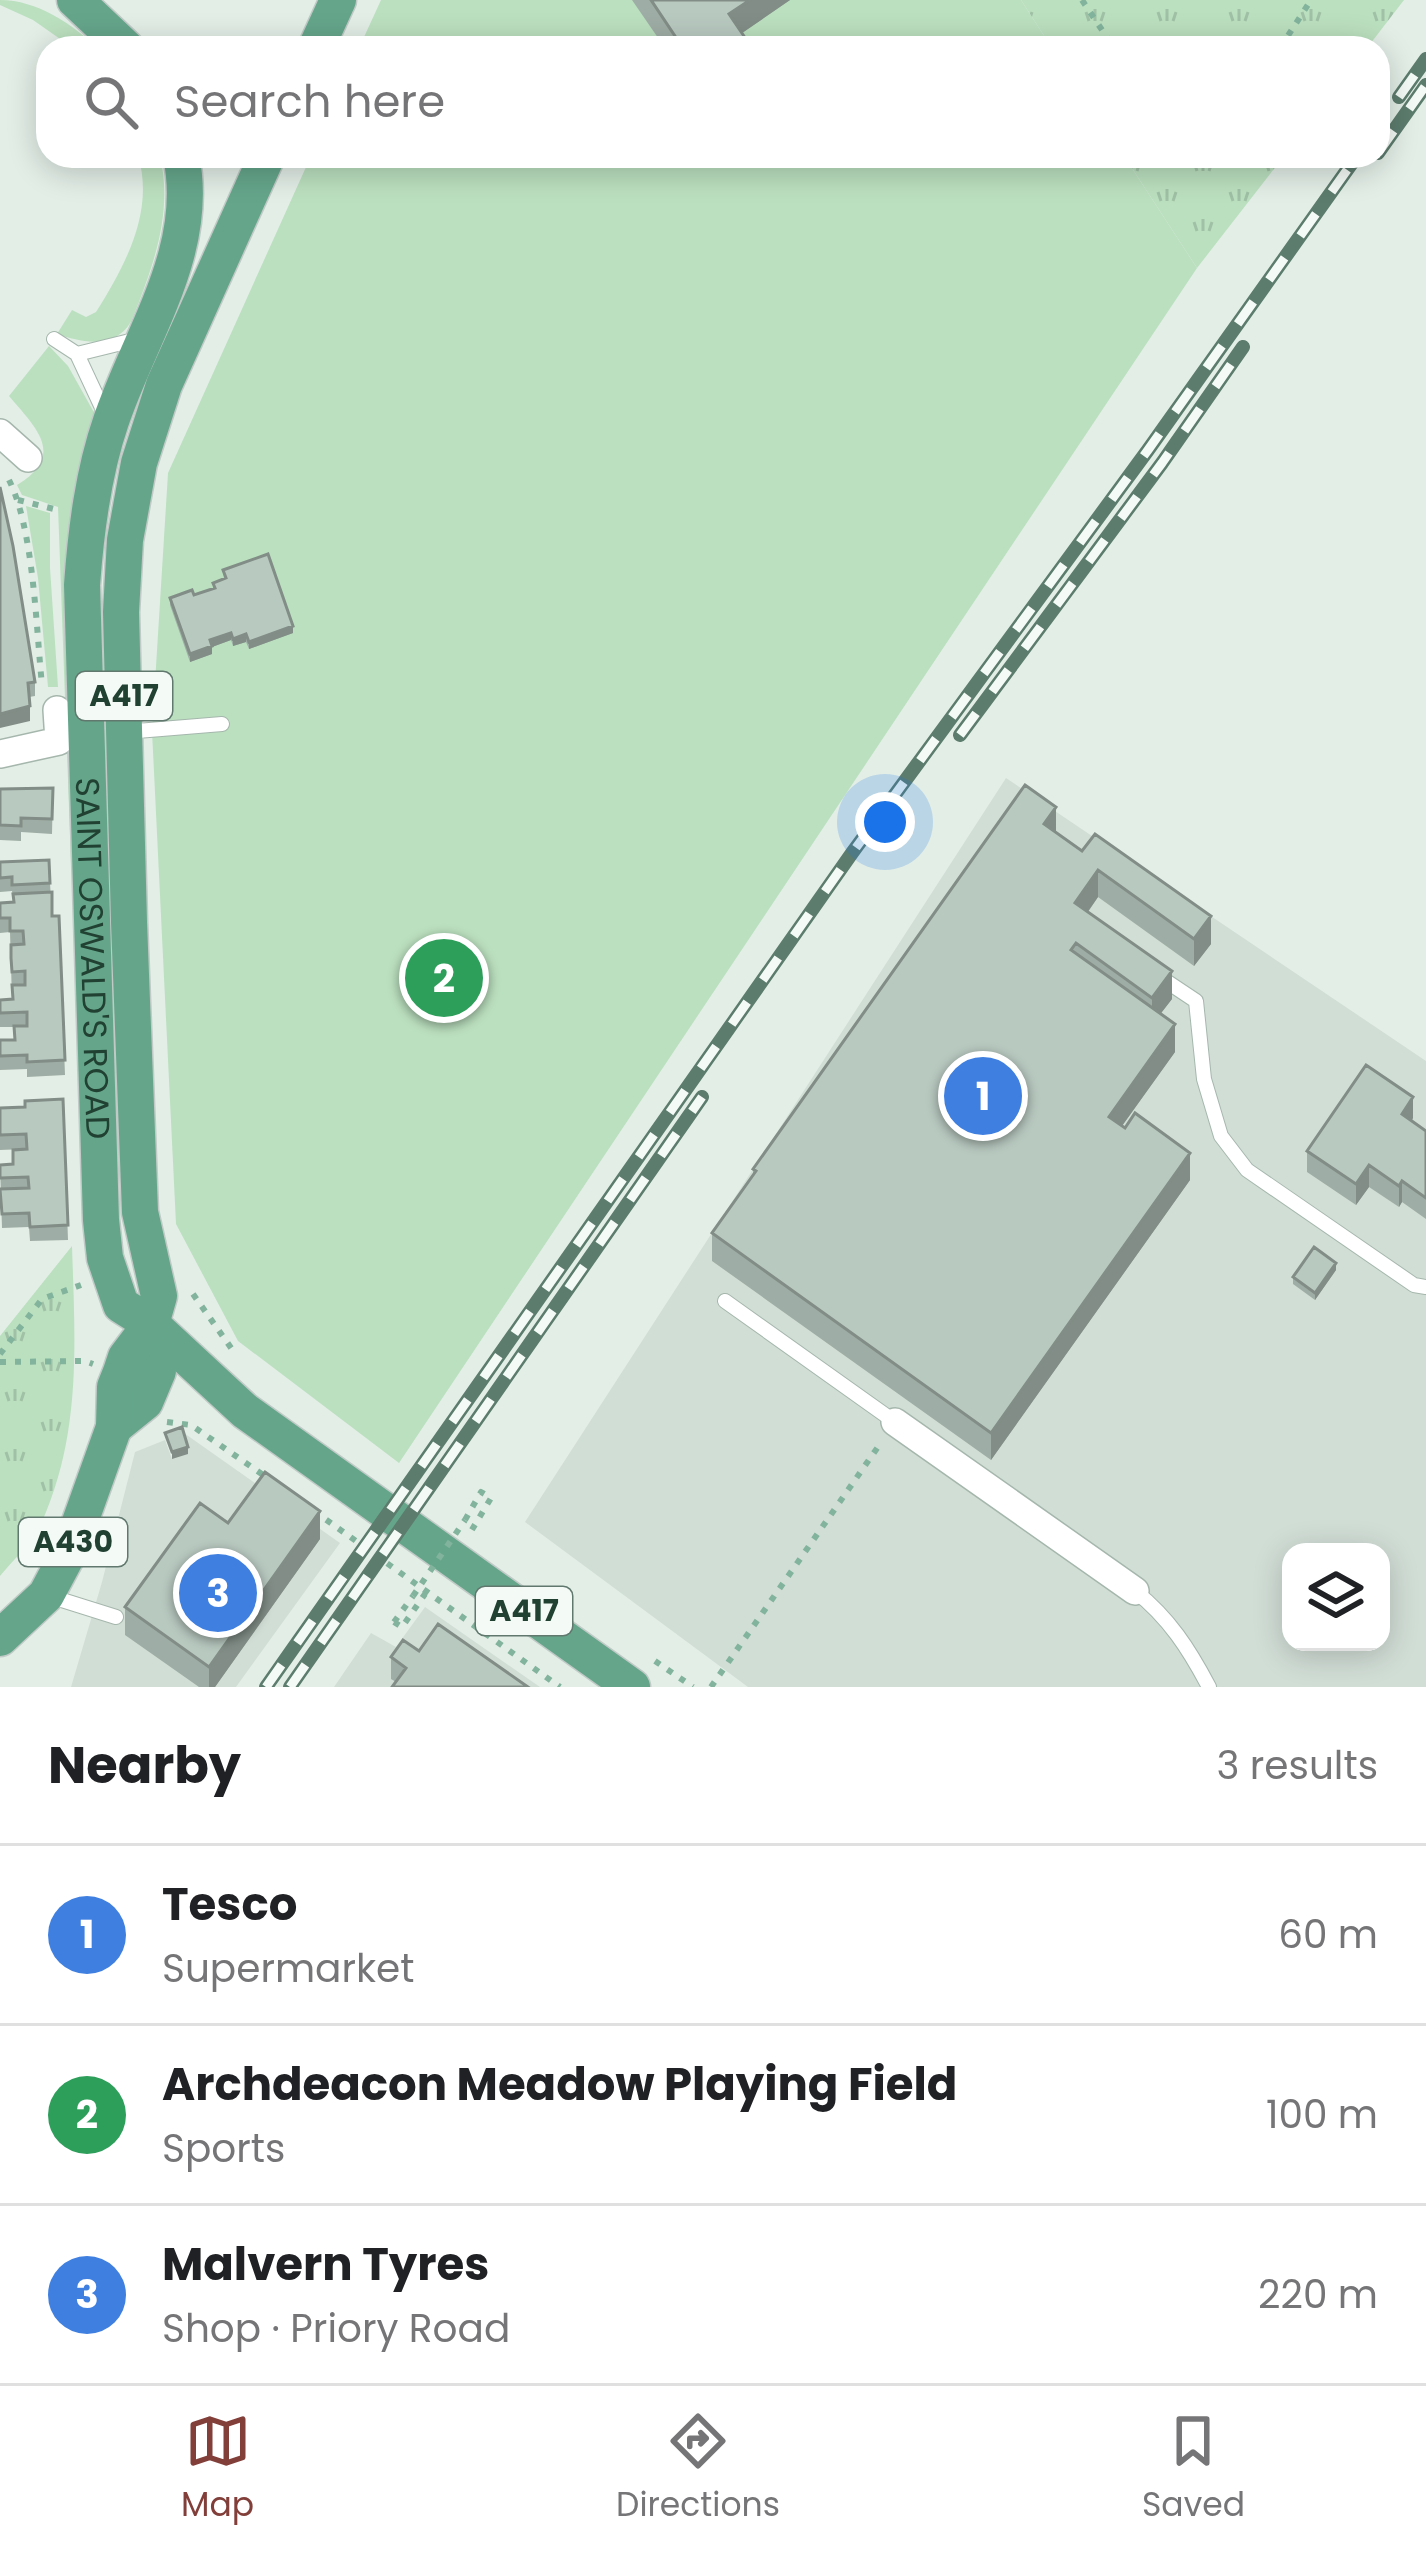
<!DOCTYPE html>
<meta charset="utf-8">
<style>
body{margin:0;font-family:Poppins,sans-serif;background:#f2f2f2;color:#202124}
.controls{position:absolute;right:36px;bottom:36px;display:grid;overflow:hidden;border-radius:24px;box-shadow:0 6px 30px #0003}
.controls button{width:108px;height:108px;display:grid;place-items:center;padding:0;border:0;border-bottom:3px solid #e0e0e0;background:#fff;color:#202124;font:60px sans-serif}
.you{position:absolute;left:885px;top:822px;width:42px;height:42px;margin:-30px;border:9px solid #fff;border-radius:50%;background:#1a73e8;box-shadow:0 0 0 18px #1a73e833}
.badge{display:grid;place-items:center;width:78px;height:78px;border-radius:50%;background:#823f3a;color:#fff;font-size:39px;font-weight:700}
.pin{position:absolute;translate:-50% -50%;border:6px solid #fff;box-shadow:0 3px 12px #0006}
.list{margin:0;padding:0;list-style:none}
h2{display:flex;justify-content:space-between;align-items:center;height:156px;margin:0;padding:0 48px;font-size:51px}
h2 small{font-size:39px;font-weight:400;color:#757577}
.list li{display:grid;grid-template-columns:78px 1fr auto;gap:36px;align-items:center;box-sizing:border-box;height:180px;padding:0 48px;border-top:3px solid #e0e0e0}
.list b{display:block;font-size:45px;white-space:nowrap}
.list p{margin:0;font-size:39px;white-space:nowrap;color:#757577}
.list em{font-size:39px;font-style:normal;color:#757577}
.icon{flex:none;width:66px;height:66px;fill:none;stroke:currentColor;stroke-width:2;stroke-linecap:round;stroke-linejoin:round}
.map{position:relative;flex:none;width:1426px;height:1687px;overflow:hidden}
.search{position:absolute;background:#fff;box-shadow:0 6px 30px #0003;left:36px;right:36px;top:36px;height:132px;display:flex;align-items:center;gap:30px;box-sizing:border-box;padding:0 42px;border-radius:36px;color:#757577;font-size:45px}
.sheet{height:696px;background:#fff}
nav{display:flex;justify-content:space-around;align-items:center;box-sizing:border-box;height:168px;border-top:3px solid #e0e0e0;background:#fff;font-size:33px;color:#757577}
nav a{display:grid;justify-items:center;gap:6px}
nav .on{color:#823f3a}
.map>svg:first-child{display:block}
</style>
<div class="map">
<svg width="1426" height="1687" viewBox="0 0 1426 1687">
<defs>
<pattern id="park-tufts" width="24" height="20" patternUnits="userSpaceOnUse" patternTransform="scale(3)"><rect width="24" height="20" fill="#bbe0bf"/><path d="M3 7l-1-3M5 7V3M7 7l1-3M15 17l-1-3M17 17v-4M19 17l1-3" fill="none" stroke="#a0c1a5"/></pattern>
</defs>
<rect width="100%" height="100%" fill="#e3eee7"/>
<!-- built -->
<path fill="#d1ded6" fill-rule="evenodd" d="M1006,778L1426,1061V1687H748L525,1522ZM1291,1552H1381V1642H1291Z
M184,1433L340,1543L236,1687H71L102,1582L135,1452L165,1440L172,1459L182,1434Z
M425,1607L540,1687H334L371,1633L396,1647Z"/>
<!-- green -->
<path fill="#bbe0bf" d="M0,0C37,0 72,24 98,48H73L33,20L0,5Z
M381,0H1021L1052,48H359Z
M138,156H160C172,207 157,255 139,302C134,314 131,327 120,334C101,347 78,341 57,334L72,310L86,317L96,312C125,266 155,211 138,156Z
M311,156H1124L1197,268L399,1463L238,1341L176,1224L152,731L168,473Z
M49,346L68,366L96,416L77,863H71L58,507L22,495L17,485C66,455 37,429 9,396Z
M26,506L50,513V568L58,687H48L38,578Z"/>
<!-- park -->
<path fill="url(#park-tufts)" d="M1021,0H1404L1367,48H1052Z
M1124,156H1284L1197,268Z
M72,1246C75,1342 82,1433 41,1524C32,1543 13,1560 0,1576V1336Z"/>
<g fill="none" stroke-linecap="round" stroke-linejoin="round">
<!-- lane casing -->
<g stroke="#a5b7ad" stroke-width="16">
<path id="lane" d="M54,339L77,354L105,414
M77,354L142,338
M125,732L222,724
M1160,977L1196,1001L1204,1079L1221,1136L1247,1170L1414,1285L1426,1287
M725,1301L895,1422
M1135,1591C1169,1618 1189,1649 1209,1687
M46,1595L116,1617"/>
</g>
<!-- street casing -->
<g stroke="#a5b7ad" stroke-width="30">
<path id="street" d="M0,433L28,458
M0,754L59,741L57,710
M895,1422L1135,1591"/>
</g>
<!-- primary casing -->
<g stroke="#c1cac6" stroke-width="39">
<g id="primary">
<path d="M75,0L126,48"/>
<path d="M316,48L338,0"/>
<path id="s1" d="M181,156C201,250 140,335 111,421C93,473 86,530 82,585L101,1220L105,1258L121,1305L151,1324L245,1411L632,1687"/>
<path d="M114,1427L145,1402L158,1371L151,1324"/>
<path d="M0,1638L46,1595L70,1550L114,1427L115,1387L121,1372L126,1357L151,1324L159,1296L140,1212L129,922L121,612L125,540L139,463L164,385L267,156"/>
</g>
</g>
<!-- path -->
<path stroke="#82b39c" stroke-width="6" stroke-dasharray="6 9" stroke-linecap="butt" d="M1082,0L1114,48
M1280,48L1311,0
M9,480C34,530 36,628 42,685
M18,500L54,509V513
M193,1294L234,1352
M0,1354L42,1299L81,1285
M0,1362L85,1361L93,1364
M167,1422L191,1425L269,1479
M314,1511L560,1687
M465,1520L481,1492L491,1498L470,1533
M394,1622L402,1627L425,1594
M394,1622L413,1596
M655,1661L693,1687
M711,1687L880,1444"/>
<!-- lane -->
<use href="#lane" stroke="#fff" stroke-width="14"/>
<!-- street -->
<use href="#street" stroke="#fff" stroke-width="27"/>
<!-- primary -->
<use href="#primary" stroke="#65a68b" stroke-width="36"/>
<!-- rail casing -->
<g stroke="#5c7c6e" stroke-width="14">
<path id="rail" d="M1399,97L1426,59
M1378,153L1426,85
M960,735L1162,463L1243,347
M266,1687L852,853L1148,450L1357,156
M290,1687L702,1097"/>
</g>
<!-- rail -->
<use href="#rail" stroke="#f4faf6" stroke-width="9" stroke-dasharray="27" stroke-linecap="butt"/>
<!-- path-bridge -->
<path stroke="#82b39c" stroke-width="6" stroke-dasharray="6 9" stroke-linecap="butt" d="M413,1596L465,1520"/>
</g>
<!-- wall -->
<path fill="#9eada5" d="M632,0H790L742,33L752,48H665Z
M0,487L35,682V696L29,697L30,721Z
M223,570L293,633L249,649L246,642L233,646L231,640L212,647V654L190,662L170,605V598L194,595L213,588V583L224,579Z
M53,788L52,834L21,832V841L0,840V789Z
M1056,832L1211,944L1194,966L1098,897L1088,912L1172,999L1160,1014L1175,1052L1122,1126L1190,1180L991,1460L712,1261V1233L753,1176V1169Z
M0,862L50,883L52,916H59L65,1075L27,1077V1069L0,1070V1040H14V1027H0V1000L12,999L10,932L0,933V903L14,902L12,891L0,892Z
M63,1099L68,1240L30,1241L29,1227L2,1228L0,1165L13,1164L26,1149L0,1150V1108L25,1107Z
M1413,1118L1412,1121L1426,1131V1219L1402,1202L1399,1207L1369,1187L1356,1205L1307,1172V1151Z
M1336,1270L1315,1300L1293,1284V1277Z
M228,1523L320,1539L215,1687H199L125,1635V1607Z
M419,1651L396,1682L391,1679V1657Z"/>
<!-- shaded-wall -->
<path fill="#818d86" d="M750,0H790L729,42V14Z
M293,626V633L249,649V642Z
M231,633V640L212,647V654L190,662V654L210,640Z
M246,634V642L233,646V639Z
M30,706V721L0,728V714Z
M1056,807V835L1044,824Z
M1098,870V897L1075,930V903Z
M1211,916V944L1194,966V939Z
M1172,971V999L1152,1025V998Z
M1175,1024V1052L1109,1144V1117Z
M1413,1097V1118L1402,1135V1114Z
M1190,1153V1180L991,1460V1433Z
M1369,1165V1187L1356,1205V1184Z
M1402,1181V1202L1399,1207V1186Z
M1336,1263V1270L1315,1300V1293Z
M188,1447V1454L172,1459V1452Z
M320,1511V1539L215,1687H209V1667Z"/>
<!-- building -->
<path fill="#b8c9c0" stroke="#818d86" stroke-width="3" d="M651,0H750L729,14L752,48H683Z
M0,487L13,546L35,682L28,683L30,706L0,714Z
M268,554L293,626L249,642L246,634L233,639L231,633L210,640L212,646L190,654L170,598L192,590L194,595L215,588L213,583L226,578L223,570Z
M1025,785L1056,807L1044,824L1082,851L1095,834L1211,916L1194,939L1098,870L1075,903L1172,971L1152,998L1076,943L1071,950L1175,1024L1109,1117L1125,1128L1135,1113L1190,1153L991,1433L712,1233L756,1171L753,1169Z
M53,788L52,819L21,818V826L0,825V789Z
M49,860L50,883L12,885V877L0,878V862Z
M52,892V916H59L65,1060L27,1062V1055L0,1056V1040H15L14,1026H27V1012L0,1013V1000L13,999L12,985H25V971L12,972L11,958V945L24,944L23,931H10V918H0V903L14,902L13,894Z
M1366,1065L1413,1097L1402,1114L1426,1131V1198L1402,1181L1399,1186L1369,1165L1356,1184L1307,1151Z
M63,1099L68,1225L30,1227L29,1213L2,1214L0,1189L29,1188L28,1177L0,1178V1165L13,1164V1150L27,1149L26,1134L0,1135V1108L25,1107V1101Z
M1314,1247L1336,1263L1315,1293L1293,1277Z
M182,1427L188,1447L172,1452L165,1433Z
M265,1472L320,1511L209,1667L125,1607L200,1503L228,1523Z
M438,1624L528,1687H392L406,1668L391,1657L403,1640L419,1651Z"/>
<g text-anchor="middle" stroke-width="9" stroke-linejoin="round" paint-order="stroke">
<!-- shield labels -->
<g fill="#f4faf6" stroke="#60786e" stroke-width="3">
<rect x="76" y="672" width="96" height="48" rx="9"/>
<rect x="19" y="1518" width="108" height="48" rx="9"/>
<rect x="476" y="1587" width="96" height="48" rx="9"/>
</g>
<g font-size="30" font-weight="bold" fill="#214133">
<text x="124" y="706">A417</text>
<text x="73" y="1552">A430</text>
<text x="524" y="1621">A417</text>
</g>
<!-- street labels -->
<g font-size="33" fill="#214133" stroke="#f4faf6">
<text dy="12" stroke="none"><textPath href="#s1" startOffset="819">SAINT OSWALD'S ROAD</textPath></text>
</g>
</g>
</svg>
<div class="controls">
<button><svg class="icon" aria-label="layers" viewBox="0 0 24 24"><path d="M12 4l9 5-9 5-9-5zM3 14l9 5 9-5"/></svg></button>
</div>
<div class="you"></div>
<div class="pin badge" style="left:983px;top:1096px;background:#3f7fe0">1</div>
<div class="pin badge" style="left:444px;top:978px;background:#2e9e5b">2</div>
<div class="pin badge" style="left:218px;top:1593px;background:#3f7fe0">3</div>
<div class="search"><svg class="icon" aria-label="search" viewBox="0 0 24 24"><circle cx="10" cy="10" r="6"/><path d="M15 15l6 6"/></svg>Search here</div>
</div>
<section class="sheet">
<h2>Nearby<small>3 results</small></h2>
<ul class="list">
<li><span class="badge" style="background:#3f7fe0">1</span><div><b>Tesco</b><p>Supermarket</p></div><em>60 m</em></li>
<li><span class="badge" style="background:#2e9e5b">2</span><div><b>Archdeacon Meadow Playing Field</b><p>Sports</p></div><em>100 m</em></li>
<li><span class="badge" style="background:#3f7fe0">3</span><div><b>Malvern Tyres</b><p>Shop · Priory Road</p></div><em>220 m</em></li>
</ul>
</section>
<nav>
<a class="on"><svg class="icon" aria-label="map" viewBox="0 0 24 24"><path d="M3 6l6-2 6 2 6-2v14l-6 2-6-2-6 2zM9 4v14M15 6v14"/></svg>Map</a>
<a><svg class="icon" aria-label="directions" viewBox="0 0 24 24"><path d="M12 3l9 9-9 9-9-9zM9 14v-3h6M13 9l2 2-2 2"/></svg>Directions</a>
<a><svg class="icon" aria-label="saved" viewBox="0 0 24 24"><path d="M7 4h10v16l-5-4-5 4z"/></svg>Saved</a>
</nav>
